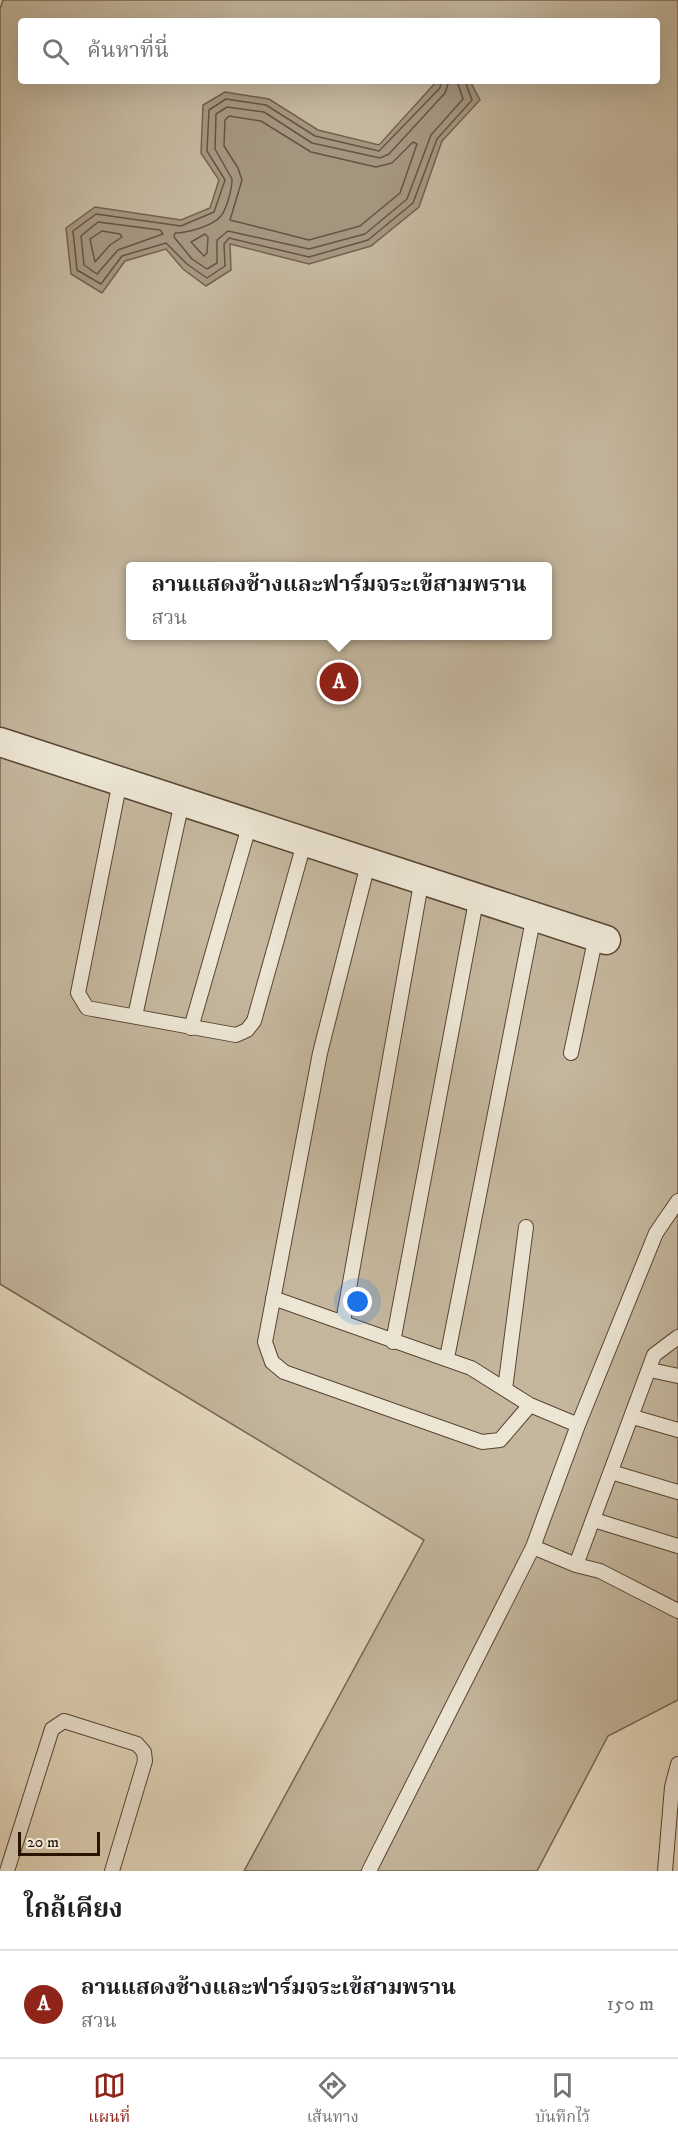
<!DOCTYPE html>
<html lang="th">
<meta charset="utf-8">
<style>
body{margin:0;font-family:"IM FELL DW Pica","Noto Serif Thai",serif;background:#f6f6f6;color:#202124}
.scale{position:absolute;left:18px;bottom:15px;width:82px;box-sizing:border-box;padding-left:6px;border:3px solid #291404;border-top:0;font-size:16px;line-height:21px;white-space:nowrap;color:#291404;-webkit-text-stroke:4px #ede6d5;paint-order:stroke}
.you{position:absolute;left:358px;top:1302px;width:21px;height:21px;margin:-15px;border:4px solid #fff;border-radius:50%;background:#1a73e8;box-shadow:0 0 0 9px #1a73e833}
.badge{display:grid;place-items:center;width:39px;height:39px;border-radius:50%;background:#8f2418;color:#fff;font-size:20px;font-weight:700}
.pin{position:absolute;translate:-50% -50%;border:3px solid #fff;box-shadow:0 2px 6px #0006}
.popup{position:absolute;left:126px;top:562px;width:426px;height:78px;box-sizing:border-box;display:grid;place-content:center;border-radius:6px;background:#fff;filter:drop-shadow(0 2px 4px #0005);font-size:20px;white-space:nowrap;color:#757577}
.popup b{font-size:22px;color:#202124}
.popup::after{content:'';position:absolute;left:50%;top:100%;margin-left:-12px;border:12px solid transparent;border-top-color:#fff}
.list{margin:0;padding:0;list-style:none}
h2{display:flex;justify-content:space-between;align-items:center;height:78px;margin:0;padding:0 24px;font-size:26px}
h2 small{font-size:20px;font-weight:400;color:#757577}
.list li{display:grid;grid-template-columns:39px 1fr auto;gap:18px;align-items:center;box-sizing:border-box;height:108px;padding:0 24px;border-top:2px solid #e0e0e0}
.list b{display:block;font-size:22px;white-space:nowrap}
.list p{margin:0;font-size:20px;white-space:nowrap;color:#757577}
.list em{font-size:20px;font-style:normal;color:#757577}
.icon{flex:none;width:33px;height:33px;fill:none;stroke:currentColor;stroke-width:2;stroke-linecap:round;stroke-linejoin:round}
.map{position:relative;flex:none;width:678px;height:1871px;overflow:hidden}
.search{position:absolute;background:#fff;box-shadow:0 6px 24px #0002;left:18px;right:18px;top:18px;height:66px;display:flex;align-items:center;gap:15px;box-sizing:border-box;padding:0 21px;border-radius:6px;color:#757577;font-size:22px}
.sheet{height:186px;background:#fff}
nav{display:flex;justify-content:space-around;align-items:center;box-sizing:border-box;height:84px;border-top:2px solid #e0e0e0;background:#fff;font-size:16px;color:#757577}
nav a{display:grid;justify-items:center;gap:3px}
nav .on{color:#8f2418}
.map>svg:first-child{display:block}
</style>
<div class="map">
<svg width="678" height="1871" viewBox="0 0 678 1871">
<rect width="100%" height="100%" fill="#e4d8be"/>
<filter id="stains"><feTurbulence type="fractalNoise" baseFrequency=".00333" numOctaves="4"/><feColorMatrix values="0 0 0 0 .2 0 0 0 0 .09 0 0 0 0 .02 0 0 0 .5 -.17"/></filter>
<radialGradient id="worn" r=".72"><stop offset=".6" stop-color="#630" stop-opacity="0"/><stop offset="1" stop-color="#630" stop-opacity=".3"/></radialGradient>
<!-- green -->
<path fill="#c4b79e" stroke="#766651" stroke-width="1.5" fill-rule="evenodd" d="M3,0H678V1700L608,1736L537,1871H244L424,1540L0,1284V9ZM21,21H657V81H21ZM130,566H548V636H130Z"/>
<!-- water -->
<path fill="#a4957f" stroke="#73614e" stroke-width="1.5" d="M437,81H470L480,100L442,141L419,207L371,246L309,264L230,244L231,270L206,286L183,269L166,249L125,261L102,293L71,274L66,228L95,207L181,220L210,208L219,180L201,153L203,105L225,92L269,99L318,130L379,145Z"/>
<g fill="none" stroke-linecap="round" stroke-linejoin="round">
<!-- shore -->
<path stroke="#665442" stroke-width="1.5" d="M441,81L440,88L379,151L315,136L266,105L226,99L209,110L207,151L225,180L214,212L181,226L96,214L73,231L77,270L101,284L122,256L166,243L187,264L207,278L225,266L224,244L229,238L309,257L368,240L413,203L437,139L472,100L465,81
M449,81L445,93L389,154L380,158L312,143L264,112L227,107L216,114L215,149L232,179C232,189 227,208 221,216C213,226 187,233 175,233L174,237L192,259L207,269L217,263V240L228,231L309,249L365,234L407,199L431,135L463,99L457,81
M229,116L261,121L311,152L376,167L392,163L413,142L417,144L400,193L360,226L309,240L230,220L242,180L238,168L224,146L225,120Z
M98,222L160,230L163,234L118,250L97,274L84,265L81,236Z
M102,231L120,234L122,237L110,245L95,262L90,239Z
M205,234L208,237L207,253L204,256L191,242Z"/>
<!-- lane casing -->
<g stroke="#584532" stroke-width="16">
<path id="lane" d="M120,781L78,993L87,1008L236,1035L247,1030L254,1021L305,840
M369,860L320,1053L265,1342L272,1362L284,1372L482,1442L500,1440L530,1405L578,1425
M135,1016L182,802
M191,1028L250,823
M571,1053L596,936
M273,1298L471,1368L530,1405
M343,1322L422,878
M393,1342L477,896
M447,1358L534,915
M650,1370L678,1376
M505,1389L526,1227
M633,1417L678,1430
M611,1472L678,1492
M594,1520L678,1546
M533,1547L576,1565L600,1571L678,1611
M576,1565L654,1355L678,1337
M7,1871L52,1729L64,1721L137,1744L144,1752L145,1761L112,1871
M369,1871L533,1547L578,1425L656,1233L678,1201
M665,1871L672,1787L678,1764"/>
</g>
<!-- street casing -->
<g stroke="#584532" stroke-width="31">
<path id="street" d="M0,742L606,940"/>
</g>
<!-- lane -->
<use href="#lane" stroke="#ede6d5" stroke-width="14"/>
<!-- street -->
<use href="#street" stroke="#ede6d5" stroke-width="28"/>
</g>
<rect width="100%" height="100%" filter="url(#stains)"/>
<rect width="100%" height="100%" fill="url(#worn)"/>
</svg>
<div class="scale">20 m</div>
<div class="you"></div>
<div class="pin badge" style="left:339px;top:682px">A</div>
<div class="popup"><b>ลานแสดงช้างและฟาร์มจระเข้สามพราน</b>สวน</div>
<div class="search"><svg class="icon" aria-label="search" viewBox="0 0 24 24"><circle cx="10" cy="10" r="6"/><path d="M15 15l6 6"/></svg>ค้นหาที่นี่</div>
</div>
<section class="sheet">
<h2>ใกล้เคียง<small></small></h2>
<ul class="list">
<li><span class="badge">A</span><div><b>ลานแสดงช้างและฟาร์มจระเข้สามพราน</b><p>สวน</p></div><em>150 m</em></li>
</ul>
</section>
<nav>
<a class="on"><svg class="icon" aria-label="map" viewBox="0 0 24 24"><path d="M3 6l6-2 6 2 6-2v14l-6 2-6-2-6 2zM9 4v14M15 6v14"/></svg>แผนที่</a>
<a><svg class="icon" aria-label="directions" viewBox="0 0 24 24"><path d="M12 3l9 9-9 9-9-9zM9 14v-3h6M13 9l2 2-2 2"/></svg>เส้นทาง</a>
<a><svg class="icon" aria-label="saved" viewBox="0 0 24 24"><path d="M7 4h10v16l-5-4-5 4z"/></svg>บันทึกไว้</a>
</nav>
